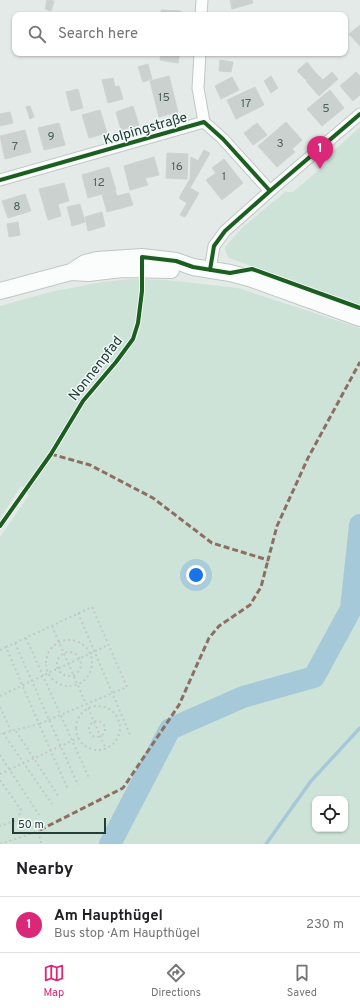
<!DOCTYPE html>
<meta charset="utf-8">
<style>
body{margin:0;font-family:Overpass,sans-serif;background:#f6f6f6;color:#202124}
.controls{position:absolute;right:12px;bottom:12px;display:grid;overflow:hidden;border-radius:8px;box-shadow:0 1px 3px #0004}
.controls button{width:36px;height:36px;display:grid;place-items:center;padding:0;border:0;border-bottom:1px solid #e0e0e0;background:#fff;color:#202124;font:20px sans-serif}
.scale{position:absolute;left:12px;bottom:10px;width:94px;box-sizing:border-box;padding-left:4px;border:2px solid #223d3a;border-top:0;font-size:11px;line-height:14px;white-space:nowrap;color:#223d3a;-webkit-text-stroke:3px #f2f9f6;paint-order:stroke}
.you{position:absolute;left:196px;top:575px;width:14px;height:14px;margin:-10px;border:3px solid #fff;border-radius:50%;background:#1a73e8;box-shadow:0 0 0 6px #1a73e833}
.badge{display:grid;place-items:center;width:26px;height:26px;border-radius:50%;background:#db2777;color:#fff;font-size:13px;font-weight:700}
.pin{position:absolute;translate:-50% -33px;filter:drop-shadow(0 1px 2px #0008)}
.pin::after{content:'';position:absolute;top:21px;width:14px;height:12px;background:inherit;clip-path:polygon(0 0,100% 0,50% 100%)}
.list{margin:0;padding:0;list-style:none}
h2{display:flex;justify-content:space-between;align-items:center;height:52px;margin:0;padding:0 16px;font-size:17px}
h2 small{font-size:13px;font-weight:400;color:#757577}
.list li{display:grid;grid-template-columns:26px 1fr auto;gap:12px;align-items:center;box-sizing:border-box;height:56px;padding:0 16px;border-top:1px solid #e0e0e0}
.list b{display:block;font-size:15px;white-space:nowrap}
.list p{margin:0;font-size:13px;white-space:nowrap;color:#757577}
.list em{font-size:13px;font-style:normal;color:#757577}
.icon{flex:none;width:22px;height:22px;fill:none;stroke:currentColor;stroke-width:2;stroke-linecap:round;stroke-linejoin:round}
.map{position:relative;flex:none;width:360px;height:844px;overflow:hidden}
.search{position:absolute;background:#fff;box-shadow:0 1px 3px #0004;left:12px;right:12px;top:12px;height:44px;display:flex;align-items:center;gap:10px;box-sizing:border-box;padding:0 14px;border-radius:8px;color:#757577;font-size:15px}
.sheet{height:108px;background:#fff}
nav{display:flex;justify-content:space-around;align-items:center;box-sizing:border-box;height:56px;border-top:1px solid #e0e0e0;background:#fff;font-size:11px;color:#757577}
nav a{display:grid;justify-items:center;gap:2px}
nav .on{color:#db2777}
.map>svg:first-child{display:block}
</style>
<div class="map">
<svg width="360" height="844" viewBox="0 0 360 844">
<rect width="100%" height="100%" fill="#e4eae8"/>
<!-- green -->
<path fill="#cde3d7" fill-rule="evenodd" d="M360,127V305L229,258L226,253L225,247L243,227L285,192H293L326,164L328,156Z
M132,279L167,280L238,288L360,328V844H0V537L29,495L21,486L0,519V306L50,292L102,282ZM315,799H345V829H315Z"/>
<g fill="none" stroke-linecap="round" stroke-linejoin="round">
<!-- stream -->
<path stroke="#a5c9d8" stroke-width="3.5" d="M266,844L311,781L360,728"/>
<!-- river -->
<path stroke="#a5c9d8" stroke-width="22" d="M110,844L170,729L243,697L314,677L351,609L360,525"/>
</g>
<!-- building -->
<path fill="#cbd1cf" stroke="#cdd3d1" d="M47,0L54,1L51,11L45,9Z
M230,0H252L253,3L232,9Z
M161,10L181,11L180,15H161Z
M360,25V46L349,34Z
M161,53H180L178,63L160,60Z
M220,60L233,62L231,72L219,71Z
M307,62L315,72L306,80L297,71Z
M148,64L152,79L143,82L138,67Z
M315,72L323,80L313,89L306,81Z
M332,72L338,79L319,96L313,89Z
M356,72L360,76V95L353,101L340,86Z
M169,76L178,112L159,117L150,81Z
M271,76L278,88L271,93L264,81Z
M232,77L239,90L221,99L215,86Z
M113,78L115,87L119,86L123,99L108,103L102,80Z
M255,87L264,105L236,119L227,100Z
M78,89L83,108L71,111L66,92Z
M330,90L344,108L322,126L307,109Z
M30,106L34,117L30,119L26,107Z
M133,106L139,125L121,130L116,112Z
M100,110L107,133L89,138L82,115Z
M10,112L13,123L0,126V114Z
M286,122L302,140L292,149L295,152L277,167L258,146Z
M59,123L65,145L44,150L38,128Z
M257,123L267,135L253,145L244,133Z
M25,130L31,152L5,159L0,136Z
M204,150L210,153L190,188L199,193L185,217L180,215L187,203L179,198L190,179L191,157L198,161Z
M167,153L188,154L187,179L166,178Z
M154,157L159,175L145,178L148,185L130,190L124,166Z
M224,159L243,183L222,200L206,180L216,173L212,168Z
M109,167L116,190L88,198L82,175Z
M64,183L69,201L58,204L61,216L48,220L39,189Z
M115,191L117,196L129,193L133,205L107,212L102,194Z
M25,194L31,211L8,218L2,201Z
M80,204L85,222L72,226L67,207Z
M102,212L105,226L88,231L85,217Z
M18,222L20,235L9,237L7,224Z"/>
<g fill="none" stroke-linecap="round" stroke-linejoin="round">
<!-- street casing -->
<g stroke="#c1c7c5" stroke-width="13">
<path id="street" d="M201,15L202,0
M200,53L198,88L204,122
M0,180L204,122L223,139L270,191
M210,270L214,246L225,231L270,191L360,114"/>
</g>
<!-- secondary casing -->
<g stroke="#c0c7c5" stroke-width="18">
<path id="secondary" d="M71,272L88,273L122,269L171,270
M0,291L71,272L85,263L97,260L142,257L176,261L193,267L230,273L249,278L360,318"/>
</g>
<!-- path -->
<path stroke="#c1cac8" stroke-width="2" stroke-dasharray="2 3" stroke-linecap="butt" d="M0,526L51,454L83,401L116,362L133,339L138,323L142,283
M78,613L131,737
M52,626L86,704
M26,638L89,778
M46 663a23 23 0 1 1 46 0a23 23 0 1 1-46 0Z
M15,643L78,785
M6,647L92,607L127,687L39,724L68,790
M0,650L6,647L39,724L0,734
M57 664a12 12 0 1 1 24 0a12 12 0 1 1-24 0Z
M0,696L108,645
M76 728a22 22 0 1 1 44 0a22 22 0 1 1-44 0Z
M0,707L11,731
M88,708L106,749
M89 729a8 8 0 1 1 16 0a8 8 0 1 1-16 0Z
M16,731L59,797
M3,733L52,804
M0,755L39,815
M0,774L78,738
M0,780L21,810L18,820L0,826
M40,830L36,832L41,839V844
M0,844L36,832"/>
<!-- street -->
<use href="#street" stroke="#fbfcfc" stroke-width="11"/>
<!-- secondary -->
<use href="#secondary" stroke="#fbfcfc" stroke-width="16"/>
<!-- quiet -->
<path stroke="#8d6e63" stroke-width="3" stroke-dasharray="6 3" stroke-linecap="butt" d="M51,454L90,465L153,498L212,543L268,560L277,526L308,458L360,362
M40,830L123,788L179,705L209,638L219,626L250,605L261,587L268,560"/>
<!-- cycleway casing -->
<g stroke="#f2f9f6" stroke-width="6">
<path id="cycleway" d="M0,180L204,122L223,139L270,191
M210,270L214,246L225,231L270,191L360,114
M0,526L51,454L83,401L116,362L133,339L138,323L142,291V257L176,261L193,267L230,273L252,269L360,308"/>
</g>
<!-- cycleway -->
<use href="#cycleway" stroke="#1b5e20" stroke-width="4"/>
</g>
<g text-anchor="middle" stroke-width="3" stroke-linejoin="round" paint-order="stroke">
<!-- number labels -->
<g font-size="12" fill="#4d6360">
<text x="164" y="101">15</text>
<text x="246" y="107">17</text>
<text x="326" y="112">5</text>
<text x="51" y="140">9</text>
<text x="280" y="147">3</text>
<text x="15" y="150">7</text>
<text x="177" y="170">16</text>
<text x="224" y="180">1</text>
<text x="99" y="186">12</text>
<text x="17" y="210">8</text>
</g>
<!-- street labels -->
<g font-size="14" fill="#223d3a" stroke="#f2f9f6">
<text transform="translate(145 128) rotate(-16)" y="5">Kolpingstraße</text>
<text transform="translate(95 368) rotate(-52)" y="5">Nonnenpfad</text>
</g>
</g>
</svg>
<div class="controls">
<button><svg class="icon" aria-label="locate" viewBox="0 0 24 24"><circle cx="12" cy="12" r="6"/><path d="M12 2v4M12 18v4M2 12h4M18 12h4"/></svg></button>
</div>
<div class="scale">50 m</div>
<div class="you"></div>
<div class="pin badge" style="left:320px;top:169px">1</div>
<div class="search"><svg class="icon" aria-label="search" viewBox="0 0 24 24"><circle cx="10" cy="10" r="6"/><path d="M15 15l6 6"/></svg>Search here</div>
</div>
<section class="sheet">
<h2>Nearby<small></small></h2>
<ul class="list">
<li><span class="badge">1</span><div><b>Am Haupthügel</b><p>Bus stop · Am Haupthügel</p></div><em>230 m</em></li>
</ul>
</section>
<nav>
<a class="on"><svg class="icon" aria-label="map" viewBox="0 0 24 24"><path d="M3 6l6-2 6 2 6-2v14l-6 2-6-2-6 2zM9 4v14M15 6v14"/></svg>Map</a>
<a><svg class="icon" aria-label="directions" viewBox="0 0 24 24"><path d="M12 3l9 9-9 9-9-9zM9 14v-3h6M13 9l2 2-2 2"/></svg>Directions</a>
<a><svg class="icon" aria-label="saved" viewBox="0 0 24 24"><path d="M7 4h10v16l-5-4-5 4z"/></svg>Saved</a>
</nav>
